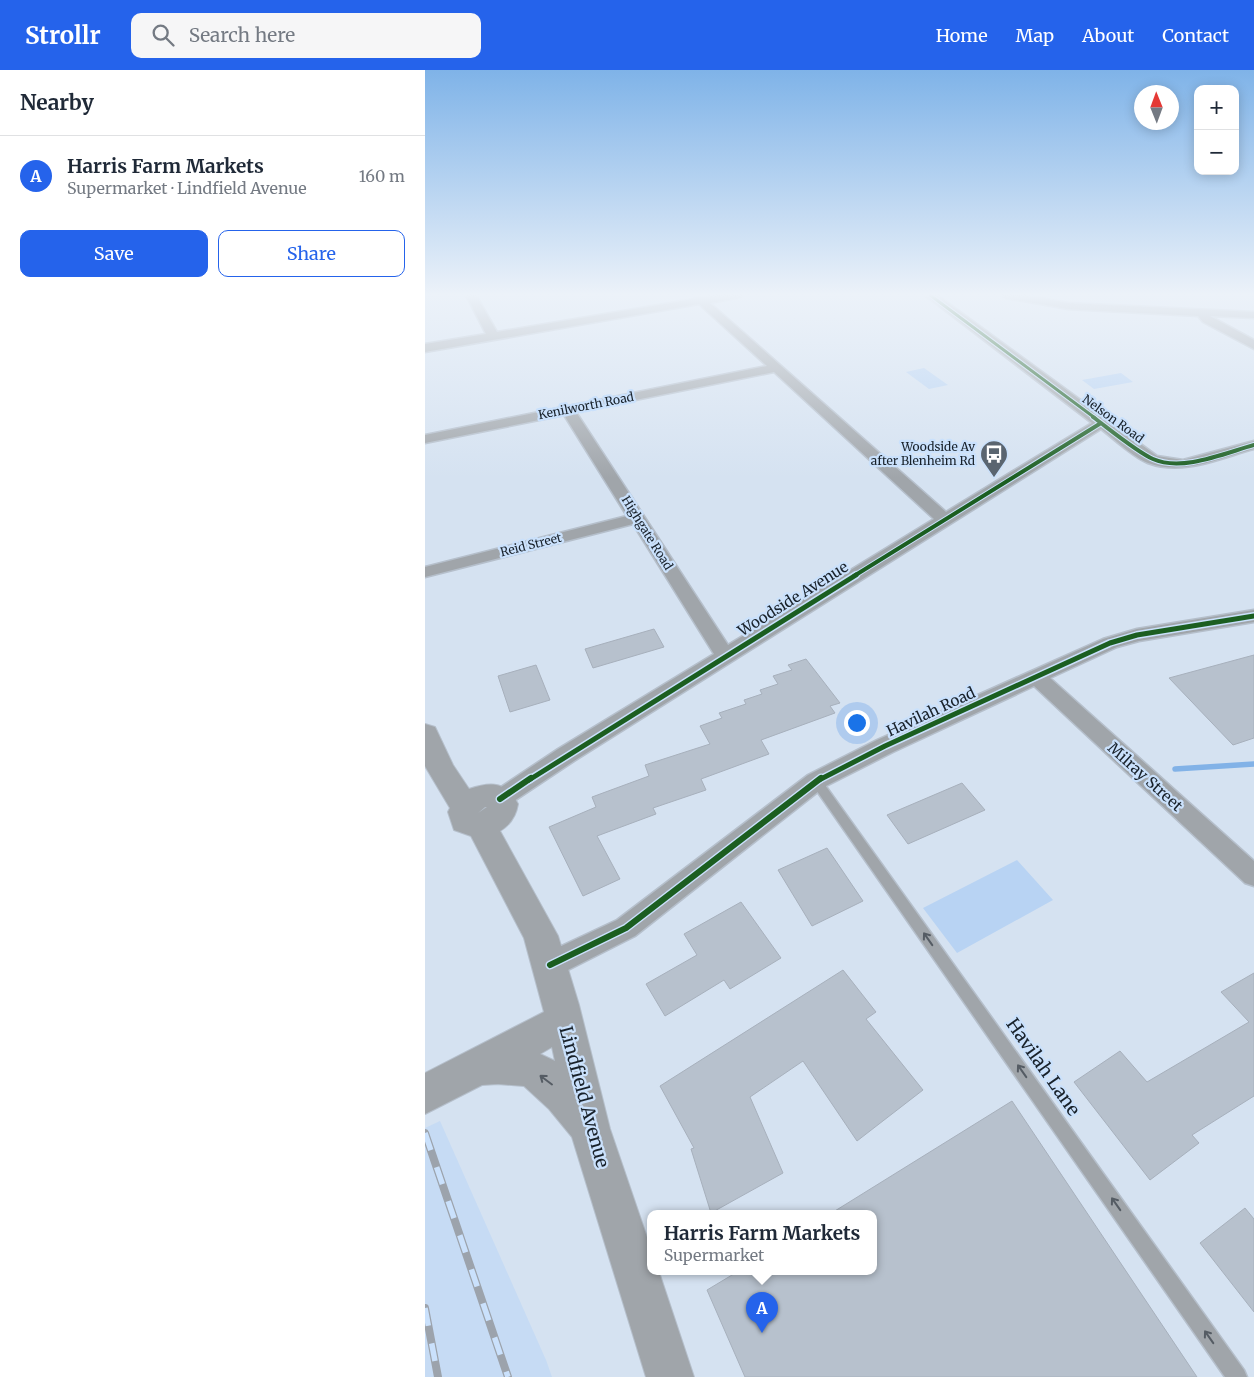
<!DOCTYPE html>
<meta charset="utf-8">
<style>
body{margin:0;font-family:Merriweather,serif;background:#f6f6f7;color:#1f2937}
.controls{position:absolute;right:15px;top:15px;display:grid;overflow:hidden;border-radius:10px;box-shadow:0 2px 12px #0003}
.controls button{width:45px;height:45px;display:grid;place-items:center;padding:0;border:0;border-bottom:1px solid #e0e1e3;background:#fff;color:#1f2937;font:25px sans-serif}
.compass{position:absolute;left:709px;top:15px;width:45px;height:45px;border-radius:50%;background:#fff;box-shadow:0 2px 12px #0003;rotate:359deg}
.you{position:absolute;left:431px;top:652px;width:18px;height:18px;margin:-12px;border:4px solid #fff;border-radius:50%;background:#1a73e8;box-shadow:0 0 0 8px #1a73e833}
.badge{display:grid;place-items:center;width:32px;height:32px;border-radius:50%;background:#2563eb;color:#fff;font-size:16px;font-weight:700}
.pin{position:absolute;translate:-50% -41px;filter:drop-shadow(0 1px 2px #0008)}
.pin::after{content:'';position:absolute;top:26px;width:18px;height:15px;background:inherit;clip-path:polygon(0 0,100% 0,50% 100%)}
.popup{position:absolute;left:222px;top:1140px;width:230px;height:65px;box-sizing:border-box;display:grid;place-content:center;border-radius:10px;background:#fff;filter:drop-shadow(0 1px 4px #0005);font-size:16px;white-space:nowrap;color:#747a83}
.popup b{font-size:19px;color:#1f2937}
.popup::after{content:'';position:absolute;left:50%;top:100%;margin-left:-10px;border:10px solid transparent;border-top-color:#fff}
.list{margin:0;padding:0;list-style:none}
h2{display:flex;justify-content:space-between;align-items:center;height:65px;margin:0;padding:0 20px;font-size:21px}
h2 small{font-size:16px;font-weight:400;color:#747a83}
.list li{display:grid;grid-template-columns:32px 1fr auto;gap:15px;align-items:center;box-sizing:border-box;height:80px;padding:0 20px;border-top:1px solid #e0e1e3}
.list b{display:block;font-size:19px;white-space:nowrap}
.list p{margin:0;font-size:16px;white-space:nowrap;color:#747a83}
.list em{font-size:16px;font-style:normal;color:#747a83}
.actions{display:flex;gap:10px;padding:15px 20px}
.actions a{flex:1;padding:11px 0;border:1px solid #2563eb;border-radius:10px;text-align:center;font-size:18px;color:#2563eb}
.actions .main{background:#2563eb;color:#fff}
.icon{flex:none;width:28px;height:28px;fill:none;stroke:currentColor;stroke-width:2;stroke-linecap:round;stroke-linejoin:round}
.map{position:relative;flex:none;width:829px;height:1307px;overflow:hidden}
header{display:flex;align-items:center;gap:30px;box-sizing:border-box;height:70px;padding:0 25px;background:#2563eb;color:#fff}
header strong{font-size:24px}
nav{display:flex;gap:28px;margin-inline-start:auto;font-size:18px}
.search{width:350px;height:45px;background:#f6f6f7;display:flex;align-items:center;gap:12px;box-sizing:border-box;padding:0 18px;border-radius:10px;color:#747a83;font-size:19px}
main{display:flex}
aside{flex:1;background:#fff}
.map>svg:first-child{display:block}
</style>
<header>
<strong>Strollr</strong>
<div class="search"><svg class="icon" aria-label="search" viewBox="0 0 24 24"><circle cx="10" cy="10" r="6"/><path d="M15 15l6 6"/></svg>Search here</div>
<nav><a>Home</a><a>Map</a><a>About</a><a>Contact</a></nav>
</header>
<main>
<aside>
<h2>Nearby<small></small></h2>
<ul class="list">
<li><span class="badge">A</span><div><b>Harris Farm Markets</b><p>Supermarket · Lindfield Avenue</p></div><em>160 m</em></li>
</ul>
<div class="actions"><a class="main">Save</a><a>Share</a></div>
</aside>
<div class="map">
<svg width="829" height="1307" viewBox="0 0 829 1307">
<rect width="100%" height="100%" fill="#d5e2f1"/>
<!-- built -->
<path fill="#c6dbf4" d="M15,1051L121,1290L127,1307H0V1058Z"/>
<!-- green -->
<path fill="#b8d3f3" d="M499,298L523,315L504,319L481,302Z
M696,303L708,312L669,319L657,310Z
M592,790L628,830L532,883L498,838Z"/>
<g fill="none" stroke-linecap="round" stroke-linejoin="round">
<!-- stream -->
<path stroke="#82b2e7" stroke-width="5.5" d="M750,699L829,694"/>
</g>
<!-- building -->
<path fill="#b7c1cd" stroke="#a7b0bc" d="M229,559L239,577L168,598L160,579Z
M829,585V668L808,675L744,608Z
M381,589L415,633L405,636L410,643L336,670L344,684L276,709L281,720L228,738L231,744L172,766L195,809L158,826L124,757L171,737L167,727L224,706L220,695L285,674L275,656L297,648L294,643L321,634L319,630L337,624L335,620L353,614L348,606L367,600L363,595Z
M111,595L125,630L85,642L73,606Z
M537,713L560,740L483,774L462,745Z
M402,778L438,831L387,856L353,800Z
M316,832L356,888L305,919L299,910L240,946L221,914L272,885L259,864Z
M418,900L451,942L441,949L498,1020L432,1071L378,991L325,1027L358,1103L286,1143L266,1079L269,1078L235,1016Z
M829,903V1026L767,1065L774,1073L725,1110L649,1012L695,981L722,1012L824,952L796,922Z
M587,1031L772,1307H320L282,1220L312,1202H448V1144H405Z
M820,1138L829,1149V1242L775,1173Z"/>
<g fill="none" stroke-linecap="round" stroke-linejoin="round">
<!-- service casing -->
<g stroke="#b5bfcb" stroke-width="3">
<path id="service" d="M391,706L395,708L819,1300L822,1307H800L387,714L385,711L387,708Z"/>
</g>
<!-- minor casing -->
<g stroke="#b5bfcb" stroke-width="3">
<path id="minor" d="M41,225H51L72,262L293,225H316L315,227L285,233L521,442L667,353L500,225H512L732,386L758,390L829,371V379C795,388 758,406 723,393C708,387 689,369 676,359L149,691L83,735L75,738L67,735L63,729L67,723L133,679L289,584L208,454L0,507V497L202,446L139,345L0,373V365L342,296L274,234L0,282V274L61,264ZM349,302L509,449L303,575L151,342Z
M576,225H598L643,233L829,242V248L785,246L829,270V279L778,252L773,246L643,239L581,228Z
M829,540V552L714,571L692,577L625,608L829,791V816L820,813L609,616L468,682L399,717L210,866L135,904L125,907L115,904L111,895L115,886L192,850L383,705L452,670L678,569L712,559Z"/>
</g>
<!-- tertiary casing -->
<g stroke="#b5bfcb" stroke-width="2">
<path id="tertiary" d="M0,654L10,657L28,695L44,719C67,711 81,712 93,734C91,746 85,755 75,761L133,866L154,935L185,1059L226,1179V1202H234L269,1307H221L147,1067L124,1039L99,1016L73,1014L57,1015L0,1044V1003L119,942L99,868L46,766L29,760L23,742L25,738L0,696ZM60,737H62L53,743ZM127,977L130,991L115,984Z"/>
</g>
<!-- service -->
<use href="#service" fill="#a0a5aa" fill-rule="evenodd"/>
<!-- minor -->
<use href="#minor" fill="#a0a5aa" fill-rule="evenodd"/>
<!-- tertiary -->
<use href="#tertiary" fill="#a0a5aa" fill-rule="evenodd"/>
<!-- rail casing -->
<g stroke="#9ca3ac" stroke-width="8">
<path id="rail" d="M0,1063L83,1307
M0,1238L13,1307"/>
</g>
<!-- rail -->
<use href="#rail" stroke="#cae1fc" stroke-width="5.5" stroke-dasharray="18" stroke-linecap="butt"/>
<!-- cycleway-far3 casing -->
<g stroke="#cae1fc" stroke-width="5">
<path id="cycleway-far3" d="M505,225L670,348"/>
</g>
<!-- cycleway-far2 casing -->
<g stroke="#cae1fc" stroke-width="6">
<path id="cycleway-far2" d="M668,347C683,358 712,382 728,389C757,402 800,383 829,375
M429,506L676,353"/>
</g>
<!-- cycleway-far1 casing -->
<g stroke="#cae1fc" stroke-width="8">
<path id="cycleway-far1" d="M104,710L431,505
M394,710L460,676L685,573L712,565L829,546"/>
</g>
<!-- cycleway casing -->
<g stroke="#cae1fc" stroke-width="9">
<path id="cycleway" d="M75,729L106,708
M125,895L201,858L396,708"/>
</g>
<!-- cycleway-far3 -->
<use href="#cycleway-far3" stroke="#1b5e20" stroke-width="3"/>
<!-- cycleway-far2 -->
<use href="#cycleway-far2" stroke="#1b5e20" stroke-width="4"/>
<!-- cycleway-far1 -->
<use href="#cycleway-far1" stroke="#1b5e20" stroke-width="5"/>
<!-- cycleway -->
<use href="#cycleway" stroke="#1b5e20" stroke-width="6"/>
</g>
<!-- one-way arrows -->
<defs><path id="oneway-shaft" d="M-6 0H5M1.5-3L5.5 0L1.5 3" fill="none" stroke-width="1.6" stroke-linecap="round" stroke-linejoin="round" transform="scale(1.25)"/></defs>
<g stroke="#555c64">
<use href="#oneway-shaft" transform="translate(503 869) rotate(-125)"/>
<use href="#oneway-shaft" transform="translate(597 1001) rotate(-125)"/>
<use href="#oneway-shaft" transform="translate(121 1010) rotate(-143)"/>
<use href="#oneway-shaft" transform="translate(691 1134) rotate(-125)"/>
<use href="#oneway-shaft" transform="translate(784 1267) rotate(-125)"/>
</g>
<!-- sky -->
<linearGradient id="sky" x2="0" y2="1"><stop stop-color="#7fb3e8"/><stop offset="0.55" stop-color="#ecf2f9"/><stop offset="1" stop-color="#ecf2f9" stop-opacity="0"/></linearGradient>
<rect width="829" height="408" fill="url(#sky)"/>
<!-- icons -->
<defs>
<g id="bus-pin" transform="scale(1.4375)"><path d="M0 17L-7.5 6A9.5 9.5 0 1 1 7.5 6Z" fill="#5a6570" stroke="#cae1fc"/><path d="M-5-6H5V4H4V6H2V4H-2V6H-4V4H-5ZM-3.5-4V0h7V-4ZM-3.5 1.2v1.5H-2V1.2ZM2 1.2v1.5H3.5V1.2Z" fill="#fff"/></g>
</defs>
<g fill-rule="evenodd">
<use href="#bus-pin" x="569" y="384"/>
</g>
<g text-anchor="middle" stroke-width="4.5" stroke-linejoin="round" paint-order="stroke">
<!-- far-street labels -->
<g font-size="12" fill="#18212a" stroke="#cae1fc">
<text transform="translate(161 336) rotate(-11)" y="4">Kenilworth Road</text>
<text transform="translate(688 349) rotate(36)" y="4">Nelson Road</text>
<text transform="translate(222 463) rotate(58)" y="4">Highgate Road</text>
<text transform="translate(106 475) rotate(-14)" y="4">Reid Street</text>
</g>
<!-- far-poi labels -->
<g font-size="12" fill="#18212a" stroke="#cae1fc" text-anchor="end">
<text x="550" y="381">Woodside Av<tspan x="550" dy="14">after Blenheim Rd</tspan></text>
</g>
<!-- street labels -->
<g font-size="15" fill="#18212a" stroke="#cae1fc">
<text transform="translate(368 529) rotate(-32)" y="5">Woodside Avenue</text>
<text transform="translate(506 642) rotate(-25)" y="5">Havilah Road</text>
<text transform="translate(720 707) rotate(42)" y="5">Milray Street</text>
</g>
<!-- near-street labels -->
<g font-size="18" fill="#18212a" stroke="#cae1fc">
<text transform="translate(618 997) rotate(55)" y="6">Havilah Lane</text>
<text transform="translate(159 1027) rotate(75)" y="6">Lindfield Avenue</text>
</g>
</g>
</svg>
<div class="controls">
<button>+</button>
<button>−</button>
</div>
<svg class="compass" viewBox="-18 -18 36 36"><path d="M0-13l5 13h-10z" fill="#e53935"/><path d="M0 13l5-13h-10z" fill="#747a83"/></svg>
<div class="you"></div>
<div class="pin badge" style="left:337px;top:1263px">A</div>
<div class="popup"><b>Harris Farm Markets</b>Supermarket</div>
</div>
</main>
